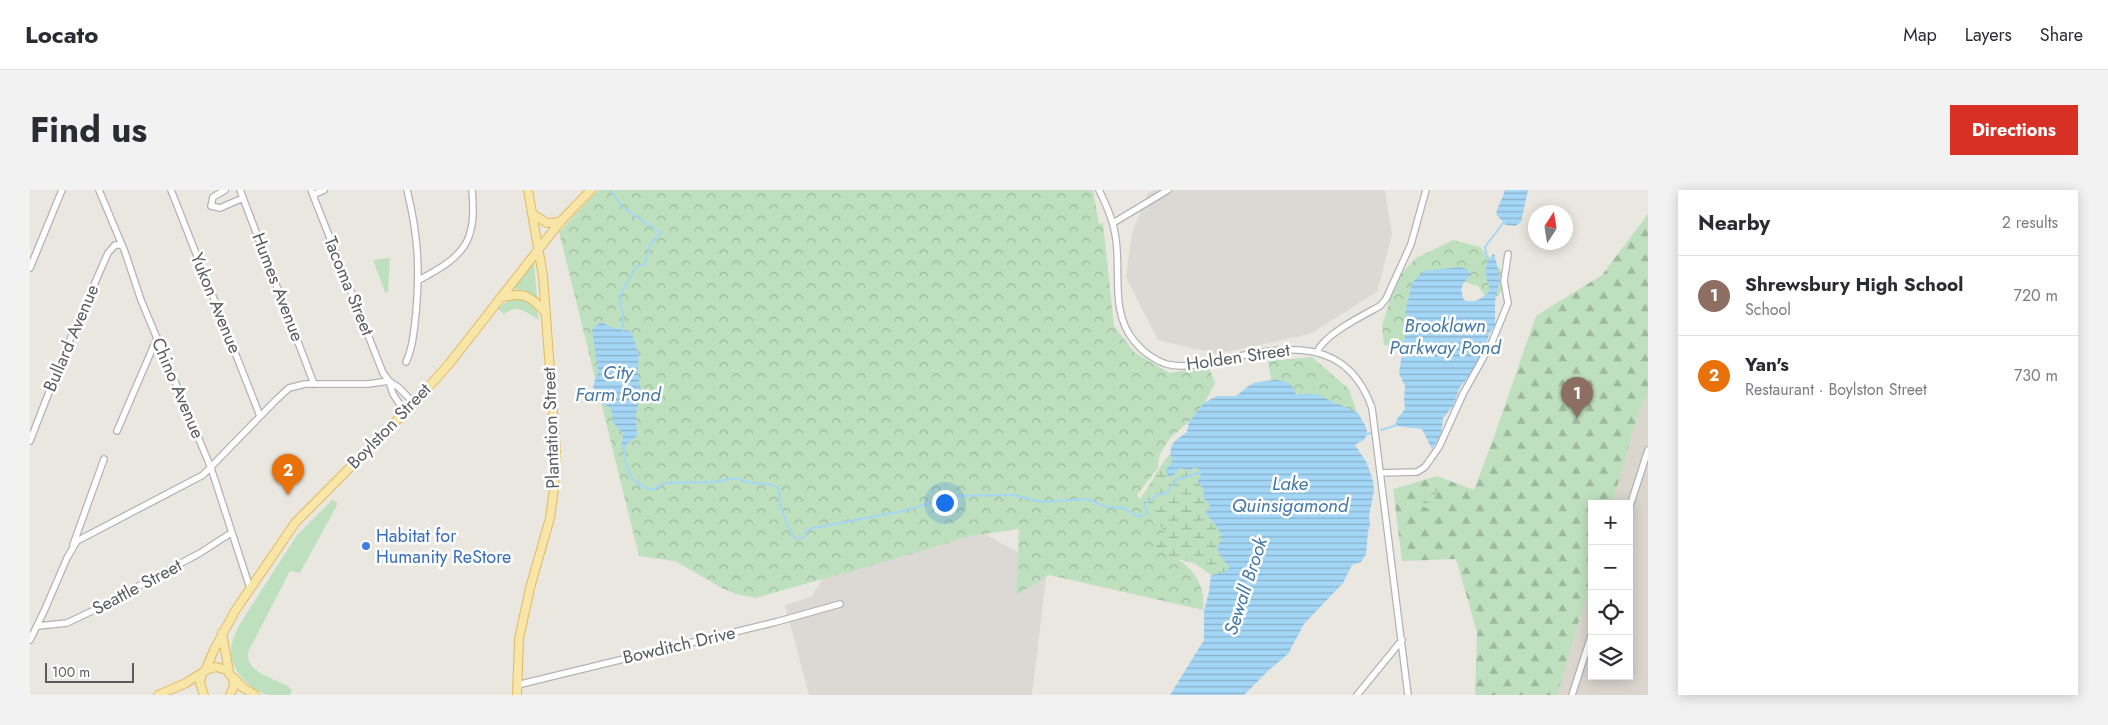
<!DOCTYPE html>
<meta charset="utf-8">
<style>
body{margin:0;font-family:Jost,sans-serif;background:#f2f2f3;color:#2b2b33}
.controls{position:absolute;right:15px;bottom:15px;display:grid;overflow:hidden;border-radius:0px;box-shadow:0 2px 12px #0003}
.controls button{width:45px;height:45px;display:grid;place-items:center;padding:0;border:0;border-bottom:1px solid #e1e1e2;background:#fff;color:#2b2b33;font:25px sans-serif}
.compass{position:absolute;left:1498px;top:15px;width:45px;height:45px;border-radius:50%;background:#fff;box-shadow:0 2px 12px #0003;rotate:12deg}
.scale{position:absolute;left:15px;bottom:12px;width:89px;box-sizing:border-box;padding-left:5px;border:2px solid #595c5f;border-top:0;font-size:14px;line-height:18px;white-space:nowrap;color:#595c5f;-webkit-text-stroke:4px #fff;paint-order:stroke}
.you{position:absolute;left:914px;top:312px;width:18px;height:18px;margin:-12px;border:4px solid #fff;border-radius:50%;background:#1a73e8;box-shadow:0 0 0 8px #1a73e833}
.badge{display:grid;place-items:center;width:32px;height:32px;border-radius:50%;background:#d93025;color:#fff;font-size:16px;font-weight:700}
.pin{position:absolute;translate:-50% -41px;filter:drop-shadow(0 1px 2px #0008)}
.pin::after{content:'';position:absolute;top:26px;width:18px;height:15px;background:inherit;clip-path:polygon(0 0,100% 0,50% 100%)}
.list{margin:0;padding:0;list-style:none}
h2{display:flex;justify-content:space-between;align-items:center;height:65px;margin:0;padding:0 20px;font-size:21px}
h2 small{font-size:16px;font-weight:400;color:#7c7c81}
.list li{display:grid;grid-template-columns:32px 1fr auto;gap:15px;align-items:center;box-sizing:border-box;height:80px;padding:0 20px;border-top:1px solid #e1e1e2}
.list b{display:block;font-size:19px;white-space:nowrap}
.list p{margin:0;font-size:16px;white-space:nowrap;color:#7c7c81}
.list em{font-size:16px;font-style:normal;color:#7c7c81}
.icon{flex:none;width:28px;height:28px;fill:none;stroke:currentColor;stroke-width:2;stroke-linecap:round;stroke-linejoin:round}
.map{position:relative;flex:none;width:1618px;height:505px;overflow:hidden;border-radius:0px}
header{display:flex;align-items:center;gap:30px;box-sizing:border-box;height:70px;padding:0 25px;background:#fff;border-bottom:1px solid #e1e1e2}
header strong{font-size:24px}
nav{display:flex;gap:28px;margin-inline-start:auto;font-size:18px}
.intro{display:flex;align-items:center;justify-content:space-between;box-sizing:border-box;height:120px;padding:0 30px}
h1{margin:0;font-size:35px}
.button{padding:12px 22px;border-radius:0px;background:#d93025;color:#fff;font-size:18px;font-weight:700}
main{display:flex;gap:30px;padding:0 30px}
aside{flex:1;background:#fff;border-radius:0px;box-shadow:0 2px 12px #0003}
.map>svg:first-child{display:block}
</style>
<header>
<strong>Locato</strong>
<nav><a>Map</a><a>Layers</a><a>Share</a></nav>
</header>
<div class="intro"><h1>Find us</h1><a class="button">Directions</a></div>
<main>
<div class="map">
<svg width="1618" height="505" viewBox="0 0 1618 505">
<defs>
<pattern id="forest-firs" width="22" height="20" patternUnits="userSpaceOnUse" patternTransform="scale(1.25)"><rect width="22" height="20" fill="#bfe0be"/><path d="M5 1l3.5 6h-7zM16 11l3.5 6h-7z" fill="#9eb99e"/></pattern>
<pattern id="wetland-marsh" width="20" height="14" patternUnits="userSpaceOnUse" patternTransform="scale(1.25)"><rect width="20" height="14" fill="#bfe0be"/><path d="M1 5h8M5 5V1M11 12h8M15 12V8" fill="none" stroke="#9eb99e"/></pattern>
<pattern id="park-crowns" width="20" height="18" patternUnits="userSpaceOnUse" patternTransform="scale(1.25)"><rect width="20" height="18" fill="#bfe0be"/><path d="M2 6a3 3 0 1 1 6 0M12 15a3 3 0 1 1 6 0" fill="none" stroke="#9eb99e"/></pattern>
<pattern id="water-rules" width="6" height="5" patternUnits="userSpaceOnUse" patternTransform="scale(1.25)"><rect width="6" height="5" fill="#a4d6f6"/><path d="M0 2.5h6" fill="none" stroke="#89b1ca"/></pattern>
</defs>
<rect width="100%" height="100%" fill="#eae7e0"/>
<!-- industrial -->
<path fill="#dcd9d4" d="M1124,0H1355L1362,45L1347,102L1280,144L1187,164L1128,150L1096,87L1102,43L1118,3Z
M952,342L1017,379L1002,505H779L755,415L781,407L803,373Z"/>
<!-- education -->
<path fill="#dad6ce" fill-rule="evenodd" d="M1618,48V505H1494ZM1562,314H1599V486H1562Z"/>
<!-- green -->
<path fill="#bfe0be" d="M360,68L358,102H355L343,70Z
M504,72L507,108L495,100L483,99Z
M485,107C500,109 507,115 509,130C498,124 488,113 474,124L468,119L479,109Z
M303,309L307,313L306,317L270,383L260,381L218,462C216,486 248,487 262,500L260,505C254,505 247,505 240,505C221,502 200,480 201,460C201,452 205,445 208,437L267,345Z"/>
<!-- forest -->
<path fill="url(#forest-firs)" d="M1618,24V204L1609,220L1582,314H1562V386L1527,505H1445L1447,442L1426,369L1372,371L1363,299L1407,286L1444,300L1461,255L1506,126L1572,85Z"/>
<!-- wetland -->
<path fill="url(#wetland-marsh)" d="M1140,264L1143,269V286L1150,278L1160,281L1164,277L1169,278L1171,282L1168,291L1174,301L1173,307L1180,316L1179,328C1186,334 1192,341 1193,351L1187,356L1200,377L1194,382L1181,385L1164,373L1124,364L1106,314C1120,298 1126,279 1140,264Z
M1404,290L1409,301L1406,303L1402,317L1399,319L1392,316L1400,291Z"/>
<!-- park -->
<path fill="url(#park-crowns)" d="M568,0H1063L1069,34L1073,33L1084,136L1104,162L1139,183L1179,177L1185,193L1169,223L1140,248L1130,264L1127,279L1107,305C1115,319 1126,329 1135,342L1127,346L1124,354C1131,364 1132,362 1142,367C1164,376 1176,397 1173,420L1019,385L986,405L989,339L940,346L861,370L725,408L706,404L692,398L645,371L609,366L529,42Z
M1423,50L1450,57L1470,79L1474,99L1460,113L1448,96L1431,91L1379,159L1354,155L1352,136L1366,89L1386,68Z
M1282,167L1319,199L1328,226L1242,194L1238,171Z"/>
<!-- water -->
<path fill="url(#water-rules)" d="M1475,0H1498L1491,32L1485,36L1476,35L1466,24C1468,15 1473,8 1475,0Z
M1464,63L1470,89L1465,111V135L1459,144L1455,159L1450,166L1446,178L1430,197L1423,216L1413,228L1411,245L1402,259L1392,239L1365,236L1367,229L1375,219L1374,209L1375,196L1369,183L1377,133L1375,123L1382,93L1394,81L1430,77L1437,79L1441,85C1432,94 1429,97 1434,110C1445,114 1451,109 1460,101C1456,83 1451,78 1464,63Z
M571,132L582,138L601,141L609,165L608,182L611,202L606,224L607,246L598,253L594,259H591L593,243C590,240 586,236 584,233C580,223 586,217 571,214L563,197L568,181L562,139Z
M1245,190C1258,191 1261,192 1266,204H1286L1328,223L1336,237L1337,242L1335,249L1325,255L1337,273L1343,291L1344,301L1339,326L1340,334L1338,342L1336,364L1331,372L1322,375L1313,393L1274,434L1258,464L1239,480L1214,505H1140L1174,450V421L1179,402L1181,385L1194,382L1200,377C1194,372 1189,364 1187,356L1192,350C1191,337 1182,333 1176,323L1180,316L1173,307L1174,301L1168,291L1171,282L1169,279L1164,277L1161,281L1150,278L1143,286L1138,287L1136,280L1143,270L1140,264C1143,248 1146,251 1157,242L1159,232L1174,213L1187,206H1206L1221,194L1228,192Z"/>
<g fill="none" stroke-linecap="round" stroke-linejoin="round">
<!-- stream -->
<path stroke="#a4d6f6" stroke-width="2" d="M580,0L592,17L631,43L620,55L615,74L606,77L589,107L593,123V141
M1458,71L1455,57L1474,32
M1351,240L1367,235
M1334,245L1341,243
M594,259C595,281 601,295 623,300L634,293L682,292L707,288C721,297 735,290 749,298C748,317 755,333 766,349L773,348L779,339L878,320L923,306L984,305L1011,312L1057,309L1077,317L1093,318L1110,327L1117,323L1115,314L1128,304L1137,303L1146,290L1171,282"/>
<!-- minor casing -->
<g stroke="#b0b3b6" stroke-width="8">
<path id="minor" d="M69,0L95,62L111,110L181,278L220,398
M141,0L230,226
M195,0L183,7L181,16L190,18L213,8
M210,0L284,194
M281,0L353,183L359,191L363,204L375,222
M1069,0C1077,16 1084,32 1086,50C1091,84 1080,123 1105,152C1112,161 1124,170 1136,174C1155,179 1176,173 1195,169C1256,156 1317,146 1342,218L1378,505
M283,5L294,0
M1083,33L1138,0
M0,78L32,0
M389,90C434,66 447,53 442,0
M1287,162C1295,144 1332,126 1350,116L1356,109L1381,54L1396,0
M376,172C383,157 384,140 386,123C390,78 388,44 377,0
M359,191L368,197L384,213
M87,241L127,148
M0,251L35,161L78,63L85,55H92
M1350,283L1387,282L1395,277L1409,257L1433,204L1462,152L1478,113L1474,91L1478,64
M1599,319L1618,260
M43,355L74,269
M8,436L37,433L62,421L170,363L201,343
M0,450L15,419L37,368L47,351L173,285L246,210L259,198L275,194H338L359,191
M487,495L746,432L810,414
M1327,505L1372,450
M1542,505L1562,443"/>
</g>
<!-- major casing -->
<g stroke="#e3b860" stroke-width="10">
<path id="major" d="M504,25L517,33L530,32
M470,108C492,102 499,104 514,121
M192,443L199,482
M175,481L184,460L205,421L265,333L384,213L419,174L530,32L561,0
M172,484L170,493L174,505
M204,488L212,497L225,505
M128,505L156,493L178,479L186,477L197,480L203,489L204,496L200,505
M487,505L489,449L500,398L520,328L524,299L526,262L513,86L498,0"/>
</g>
<!-- minor -->
<use href="#minor" stroke="#fff" stroke-width="5.5"/>
<!-- major -->
<use href="#major" stroke="#f7e6a8" stroke-width="8"/>
</g>
<!-- markers -->
<circle fill="#3f7fe0" stroke="#fff" stroke-width="2" cx="336" cy="356" r="5"/>
<g text-anchor="middle" stroke-width="5" stroke-linejoin="round" paint-order="stroke">
<!-- street labels -->
<g font-size="18" fill="#595c5f" stroke="#fff">
<text transform="translate(319 96) rotate(68)" y="6">Tacoma Street</text>
<text transform="translate(248 97) rotate(69)" y="6">Humes Avenue</text>
<text transform="translate(186 113) rotate(68)" y="6">Yukon Avenue</text>
<text transform="translate(41 148) rotate(-67)" y="6">Bullard Avenue</text>
<text transform="translate(1208 167) rotate(-8)" y="6">Holden Street</text>
<text transform="translate(148 198) rotate(67)" y="6">Chino Avenue</text>
<text transform="translate(359 236) rotate(-46)" y="6">Boylston Street</text>
<text transform="translate(521 238) rotate(-92)" y="6">Plantation Street</text>
<text transform="translate(107 397) rotate(-28)" y="6">Seattle Street</text>
<text transform="translate(649 455) rotate(-13)" y="6">Bowditch Drive</text>
</g>
<!-- shop labels -->
<g font-size="18" fill="#366cbe" stroke="#fff" text-anchor="start">
<text x="346" y="352">Habitat for<tspan x="346" dy="21">Humanity ReStore</tspan></text>
</g>
<!-- water labels -->
<g font-size="19" font-style="italic" fill="#4478a6" stroke="#fff">
<text x="1415" y="142">Brooklawn<tspan x="1415" dy="22">Parkway Pond</tspan></text>
<text x="588" y="189">City<tspan x="588" dy="22">Farm Pond</tspan></text>
<text x="1260" y="300">Lake<tspan x="1260" dy="22">Quinsigamond</tspan></text>
<text transform="translate(1215 396) rotate(-72)" y="7">Sewall Brook</text>
</g>
</g>
</svg>
<div class="controls">
<button>+</button>
<button>−</button>
<button><svg class="icon" aria-label="locate" viewBox="0 0 24 24"><circle cx="12" cy="12" r="6"/><path d="M12 2v4M12 18v4M2 12h4M18 12h4"/></svg></button>
<button><svg class="icon" aria-label="layers" viewBox="0 0 24 24"><path d="M12 4l9 5-9 5-9-5zM3 14l9 5 9-5"/></svg></button>
</div>
<svg class="compass" viewBox="-18 -18 36 36"><path d="M0-13l5 13h-10z" fill="#e53935"/><path d="M0 13l5-13h-10z" fill="#7c7c81"/></svg>
<div class="scale">100 m</div>
<div class="you"></div>
<div class="pin badge" style="left:1547px;top:228px;background:#8d6e63">1</div>
<div class="pin badge" style="left:258px;top:305px;background:#e8710a">2</div>
</div>
<aside>
<h2>Nearby<small>2 results</small></h2>
<ul class="list">
<li><span class="badge" style="background:#8d6e63">1</span><div><b>Shrewsbury High School</b><p>School</p></div><em>720 m</em></li>
<li><span class="badge" style="background:#e8710a">2</span><div><b>Yan's</b><p>Restaurant · Boylston Street</p></div><em>730 m</em></li>
</ul>
</aside>
</main>
